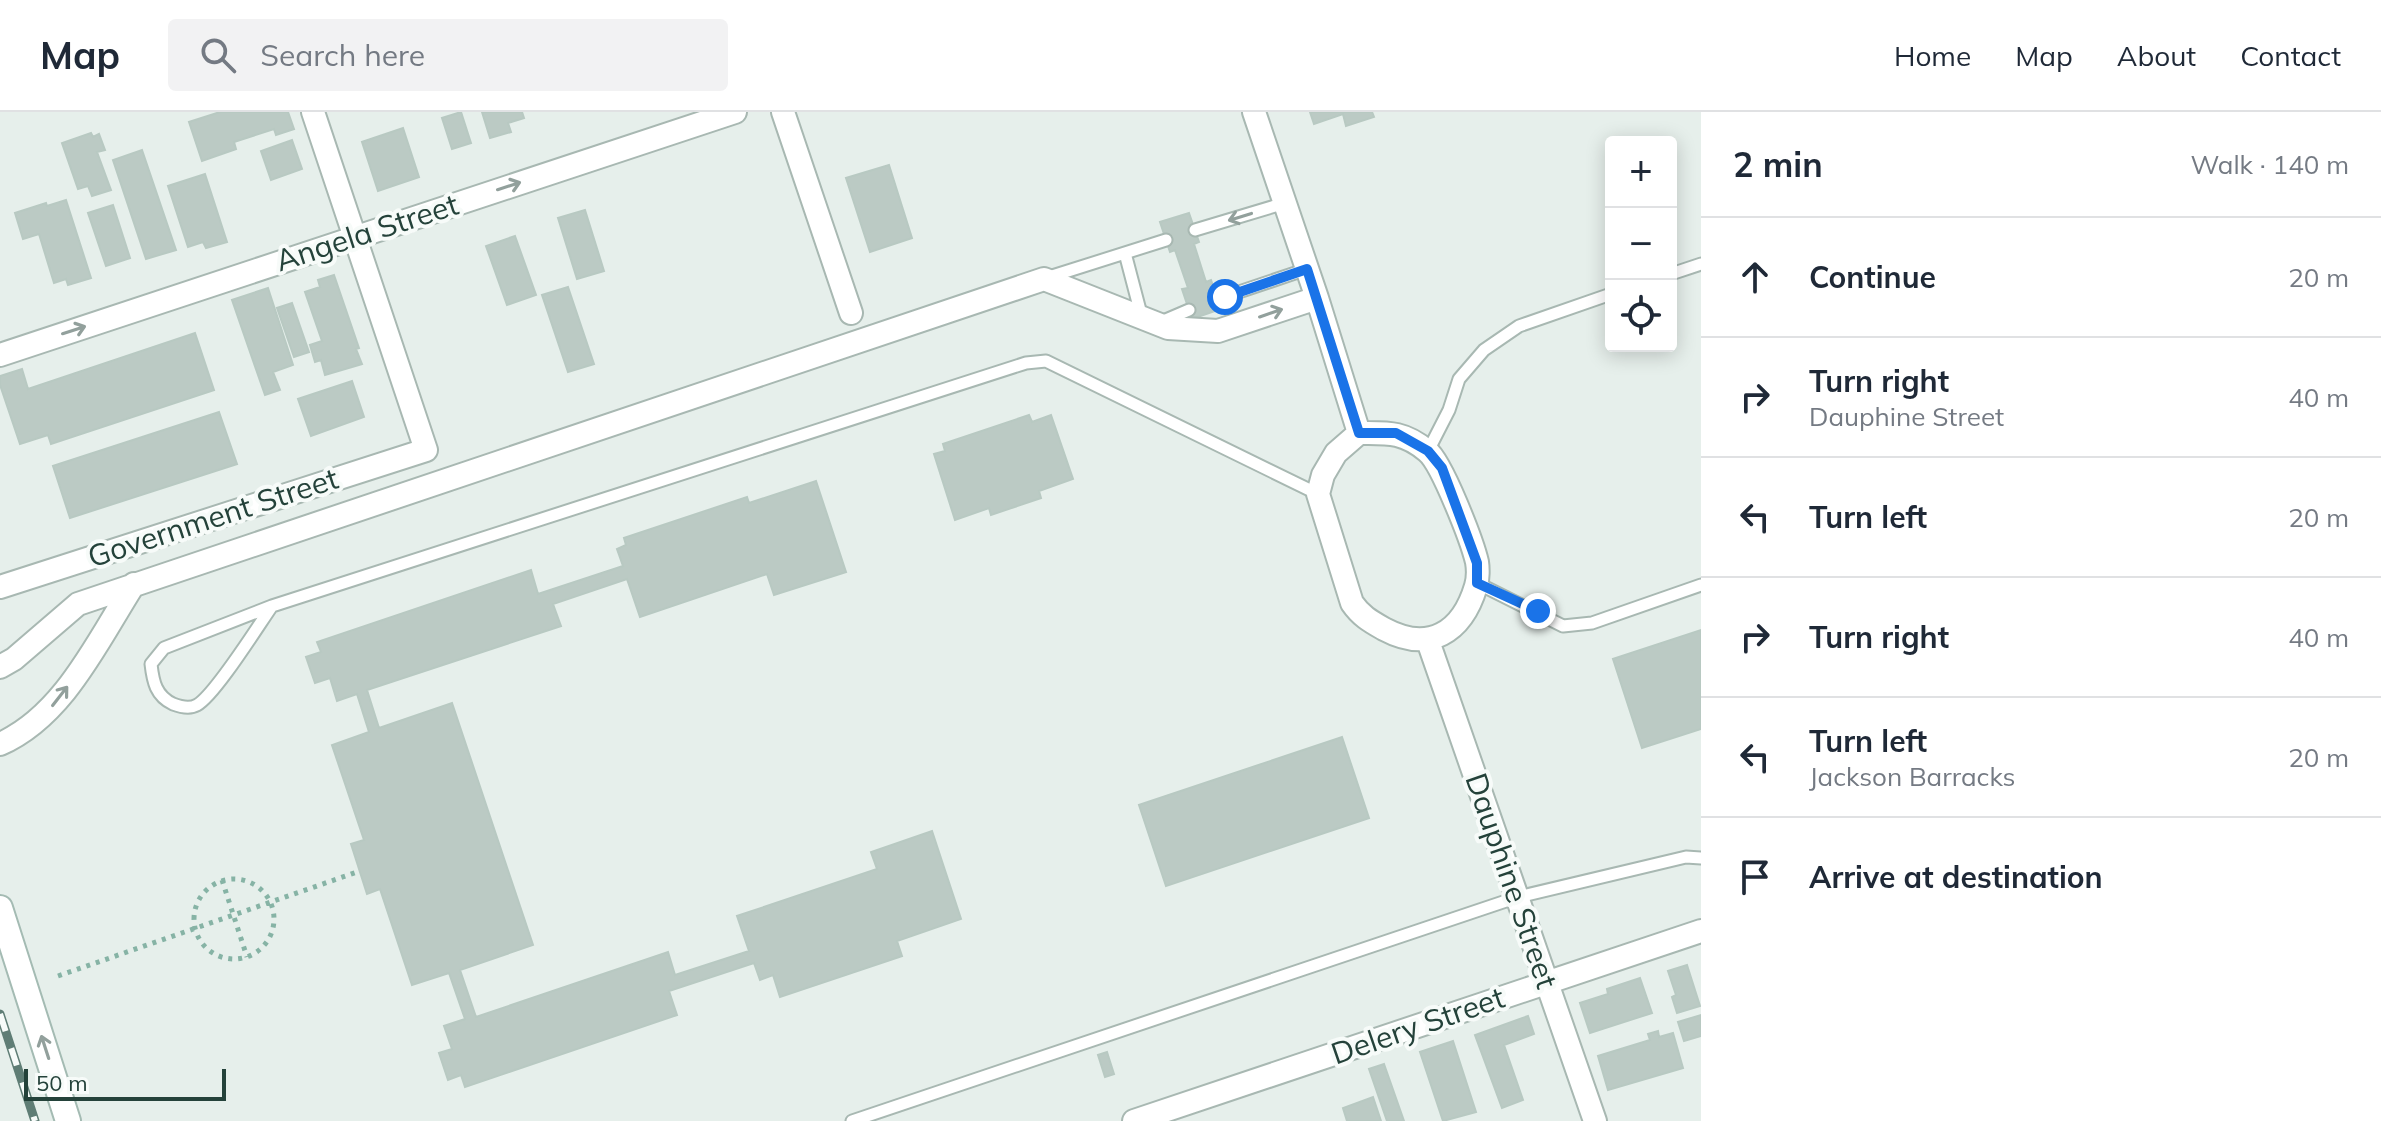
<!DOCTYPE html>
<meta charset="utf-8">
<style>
body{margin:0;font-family:Mulish,sans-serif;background:#f2f2f3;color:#1f2937}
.controls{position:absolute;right:24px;top:24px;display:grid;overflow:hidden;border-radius:8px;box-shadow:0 4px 20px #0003}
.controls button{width:72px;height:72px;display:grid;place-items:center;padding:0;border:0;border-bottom:2px solid #e0e1e3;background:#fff;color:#1f2937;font:40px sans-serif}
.scale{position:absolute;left:24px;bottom:20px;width:202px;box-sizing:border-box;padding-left:8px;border:4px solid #24423a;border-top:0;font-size:22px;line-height:28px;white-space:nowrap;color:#24423a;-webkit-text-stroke:6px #f7fbf9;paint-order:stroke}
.stop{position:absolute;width:24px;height:24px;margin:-18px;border:6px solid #1a73e8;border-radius:50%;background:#fff}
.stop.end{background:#1a73e8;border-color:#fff;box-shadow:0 2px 8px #0008}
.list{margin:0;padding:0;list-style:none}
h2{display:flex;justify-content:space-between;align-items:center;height:104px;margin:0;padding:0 32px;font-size:34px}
h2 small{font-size:26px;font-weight:400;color:#747a83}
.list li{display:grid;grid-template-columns:52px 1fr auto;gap:24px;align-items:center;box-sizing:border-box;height:120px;padding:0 32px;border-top:2px solid #e0e1e3}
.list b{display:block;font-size:30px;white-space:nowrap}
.list p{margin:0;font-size:26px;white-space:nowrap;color:#747a83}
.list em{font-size:26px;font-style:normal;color:#747a83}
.icon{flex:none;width:44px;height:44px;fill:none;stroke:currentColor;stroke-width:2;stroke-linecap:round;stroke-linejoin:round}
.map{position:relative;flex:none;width:1701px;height:1009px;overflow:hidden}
header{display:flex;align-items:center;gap:48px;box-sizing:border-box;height:112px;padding:0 40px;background:#fff;border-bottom:2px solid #e0e1e3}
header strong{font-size:38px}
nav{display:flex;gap:44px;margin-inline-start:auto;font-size:28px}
.search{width:560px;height:72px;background:#f2f2f3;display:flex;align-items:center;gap:20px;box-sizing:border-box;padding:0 28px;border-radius:8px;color:#747a83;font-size:30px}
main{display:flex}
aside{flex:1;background:#fff}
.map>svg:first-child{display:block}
</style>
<header>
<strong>Map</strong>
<div class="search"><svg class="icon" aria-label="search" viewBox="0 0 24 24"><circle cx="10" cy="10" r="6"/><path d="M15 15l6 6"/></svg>Search here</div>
<nav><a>Home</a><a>Map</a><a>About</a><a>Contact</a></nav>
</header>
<main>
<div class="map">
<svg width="1701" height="1009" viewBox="0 0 1701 1009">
<rect width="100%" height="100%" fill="#e6efeb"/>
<!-- building -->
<path fill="#bbcac4" stroke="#b8c9c2" stroke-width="2" d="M220,0H288L294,17L276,23L274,17L234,30L236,37L202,49L189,10Z
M461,0L471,31L452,37L442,6Z
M482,0H522L524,6L508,11L511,20L490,26Z
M1310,0H1372L1374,5L1346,14L1343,2L1314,12Z
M403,16L419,65L378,79L362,30Z
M91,21L93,25L99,22L105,38L97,40L111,78L92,84L88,74L78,77L62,31Z
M292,28L302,57L271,68L261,39Z
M142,38L176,138L146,147L113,48Z
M889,53L912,126L870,140L846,66Z
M205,62L227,130L206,136L203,130L188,135L168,74Z
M66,88L91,166L68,173L66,167L54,171L39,122L23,127L15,101L46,91L47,94Z
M113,93L130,146L106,154L88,101Z
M585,98L604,159L577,167L558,106Z
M1189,101L1199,130L1194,132L1206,170L1211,168L1221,197L1192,207L1182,177L1188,176L1175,138L1170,140L1160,110Z
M515,124L536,183L507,193L486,134Z
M334,163L359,236L356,237L362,252L325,263L321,248L315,250L310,233L322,229L305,180L320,175L318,168Z
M568,175L594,252L568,260L542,183Z
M268,176L293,253L273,260L280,278L265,283L232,188Z
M292,191L309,240L294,245L277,196Z
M195,221L214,278L51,332L48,323L20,332L0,273V264L22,257L28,277Z
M352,269L364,305L311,324L298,287Z
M219,300L237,352L70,406L53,354Z
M1029,303L1032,310L1051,303L1073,367L1039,379L1041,386L991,403L989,396L955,408L934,342L945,339L943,332Z
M816,369L846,460L774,483L767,462L640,505L627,467L553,492L561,514L367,578L379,616L452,591L533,833L460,858L476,905L668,840L675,863L749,839L737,804L877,757L871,740L932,719L961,807L897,829L902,844L780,885L773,863L760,868L754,851L669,879L677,903L465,975L461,963L448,968L439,941L452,937L444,914L465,907L449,861L412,873L380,777L367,782L351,732L364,728L332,633L369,620L357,582L337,589L330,566L315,571L306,545L321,540L317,530L531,458L538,482L623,454L617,437L626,433L624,426L747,385L749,391Z
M1701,518V617L1642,636L1613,547Z
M1342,625L1369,706L1166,774L1139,693Z
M1687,853L1700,894L1677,901L1672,885L1676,883L1668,859Z
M1640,866L1652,901L1590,921L1580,891L1608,882L1607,877Z
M1701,903V924L1684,929L1678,910Z
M1528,904L1534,922L1504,933L1523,988L1502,996L1475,923Z
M1658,919L1659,925L1673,921L1683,956L1608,978L1598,944L1650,928L1648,922Z
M1453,929L1476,1000L1443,1009L1420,940Z
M1107,940L1114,962L1105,965L1098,943Z
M1384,952L1404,1009H1387L1369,957Z
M1373,985L1381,1009H1347L1343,996Z"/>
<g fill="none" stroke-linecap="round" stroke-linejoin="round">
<!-- lane casing -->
<g stroke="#a8b8b2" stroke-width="15">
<path id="lane" d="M1195,118L1285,91
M1125,141L1142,206
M1671,162L1701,152
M1049,165L1166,128
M1218,187L1307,157
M1161,210L1189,198
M1428,339L1449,298L1459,267L1484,238L1519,214L1611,182
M1477,471L1563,514L1592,511L1701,473
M272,494C258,514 215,583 197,593C190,597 181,595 173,592C156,584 153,570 151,552L164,536L272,494L1026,251L1046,249L1318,382
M852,1009L1518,785L1686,745L1701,746"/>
</g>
<!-- street casing -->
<g stroke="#a8b8b2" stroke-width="26">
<path id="street" d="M783,0L851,201
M1254,0L1317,186L1359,321
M0,243L735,0
M1359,321C1387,321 1403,319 1427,339C1442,351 1472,429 1477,450C1478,456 1478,467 1476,474C1462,521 1429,541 1384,517C1370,509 1361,504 1352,491L1318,382L1323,363L1336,341Z
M0,475L426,338L313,0
M1428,529L1595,1009
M0,555L14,547L78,492L1044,167L1168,216L1218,219L1317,186
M0,632C64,604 98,528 134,472
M1134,1009L1701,819"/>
</g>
<!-- secondary casing -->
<g stroke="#a4bbb3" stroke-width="28">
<path id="secondary" d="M0,796L68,1009"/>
</g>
<!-- path -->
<path stroke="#86b3a5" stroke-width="5" stroke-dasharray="4 6" stroke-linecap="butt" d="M194 807a40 40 0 1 1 80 0a40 40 0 1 1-80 0Z
M222,768L247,845
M58,864L360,759"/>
<!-- lane -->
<use href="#lane" stroke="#fff" stroke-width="11"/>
<!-- street -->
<use href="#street" stroke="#fff" stroke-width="22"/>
<!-- secondary -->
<use href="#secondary" stroke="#fff" stroke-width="24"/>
<!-- rail casing -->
<g stroke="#5f7d75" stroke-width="9">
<path id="rail" d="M0,902L35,1009"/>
</g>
<!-- rail -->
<use href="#rail" stroke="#f7fbf9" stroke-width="6" stroke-dasharray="18" stroke-linecap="butt"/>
</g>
<!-- one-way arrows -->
<defs><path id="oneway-shaft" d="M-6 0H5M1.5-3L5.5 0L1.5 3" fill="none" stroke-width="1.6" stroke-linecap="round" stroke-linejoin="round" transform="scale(2)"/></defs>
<g stroke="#92a09c">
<use href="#oneway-shaft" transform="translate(509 74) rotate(-18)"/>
<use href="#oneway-shaft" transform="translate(1240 105) rotate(163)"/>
<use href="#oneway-shaft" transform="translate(1271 201) rotate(-19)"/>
<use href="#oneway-shaft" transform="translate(74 218) rotate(-18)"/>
<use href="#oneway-shaft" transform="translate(60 584) rotate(-52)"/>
<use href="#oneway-shaft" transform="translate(45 935) rotate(-108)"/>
</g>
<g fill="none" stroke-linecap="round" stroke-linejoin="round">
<!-- route -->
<path stroke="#1a73e8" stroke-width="10" d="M1225,185L1307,157L1359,321H1396L1428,339L1442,356L1477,451V471L1538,499"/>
</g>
<g text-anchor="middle" stroke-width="8" stroke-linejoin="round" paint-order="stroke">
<!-- street labels -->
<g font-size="30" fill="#24423a" stroke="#f7fbf9">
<text transform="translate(367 121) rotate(-18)" y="10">Angela Street</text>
<text transform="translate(213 406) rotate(-18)" y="10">Government Street</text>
<text transform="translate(1511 769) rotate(71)" y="10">Dauphine Street</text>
<text transform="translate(1418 914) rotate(-19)" y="10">Delery Street</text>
</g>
</g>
</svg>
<div class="controls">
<button>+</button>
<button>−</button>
<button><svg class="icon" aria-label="locate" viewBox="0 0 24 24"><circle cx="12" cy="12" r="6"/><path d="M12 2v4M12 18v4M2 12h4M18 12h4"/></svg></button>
</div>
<div class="scale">50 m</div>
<div class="stop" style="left:1225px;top:185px"></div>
<div class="stop end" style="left:1538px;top:499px"></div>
</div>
<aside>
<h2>2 min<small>Walk · 140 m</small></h2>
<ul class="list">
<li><svg class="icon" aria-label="ahead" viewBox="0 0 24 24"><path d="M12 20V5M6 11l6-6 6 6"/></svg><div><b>Continue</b></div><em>20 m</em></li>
<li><svg class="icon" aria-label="right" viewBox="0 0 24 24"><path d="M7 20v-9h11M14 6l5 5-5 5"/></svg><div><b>Turn right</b><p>Dauphine Street</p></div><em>40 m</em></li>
<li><svg class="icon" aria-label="left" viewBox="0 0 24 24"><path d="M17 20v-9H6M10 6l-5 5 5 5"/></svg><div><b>Turn left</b></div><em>20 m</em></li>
<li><svg class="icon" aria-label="right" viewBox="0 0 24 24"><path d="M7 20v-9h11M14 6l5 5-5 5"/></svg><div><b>Turn right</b></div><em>40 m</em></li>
<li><svg class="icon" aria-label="left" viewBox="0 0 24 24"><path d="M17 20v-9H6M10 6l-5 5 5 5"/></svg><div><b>Turn left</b><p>Jackson Barracks</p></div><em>20 m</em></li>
<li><svg class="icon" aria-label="arrive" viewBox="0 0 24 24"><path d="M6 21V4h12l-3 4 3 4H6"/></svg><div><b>Arrive at destination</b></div></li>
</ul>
</aside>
</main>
